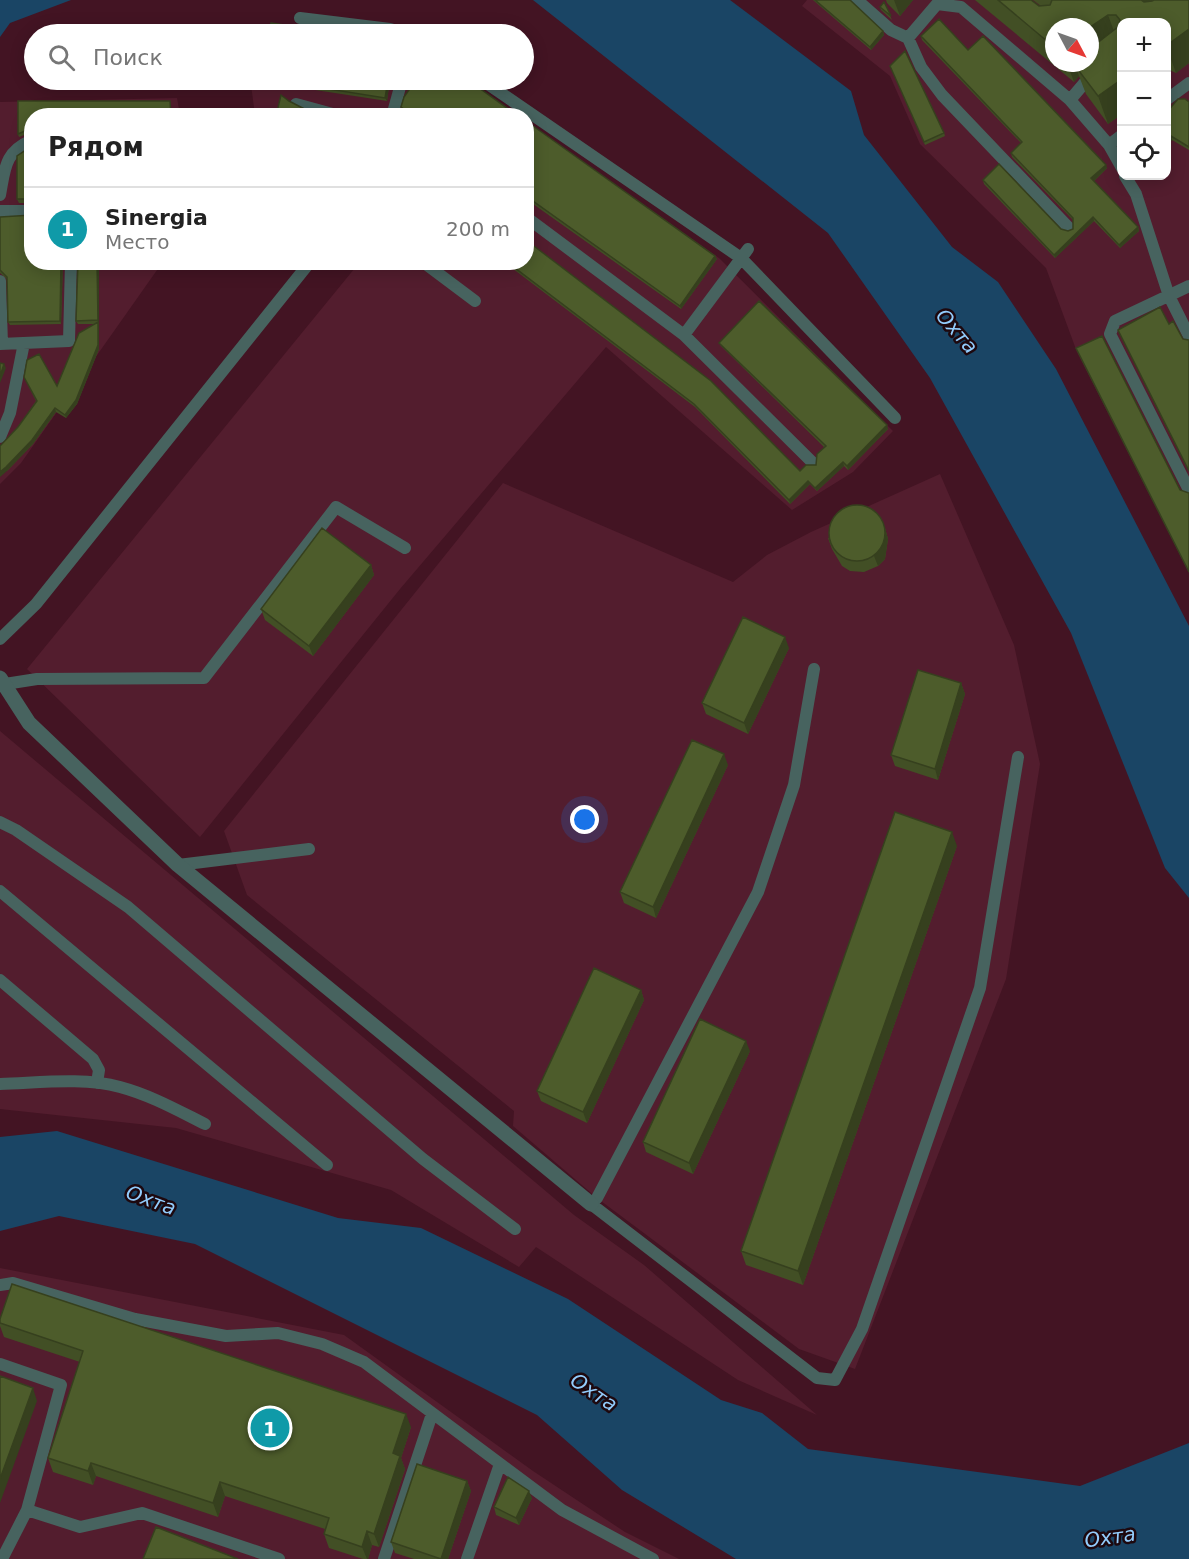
<!DOCTYPE html>
<html lang="ru">
<meta charset="utf-8">
<style>
body{margin:0;font-family:"DejaVu Sans",sans-serif;background:#f2f2f2;color:#222}
.controls{position:absolute;right:18px;top:18px;display:grid;overflow:hidden;border-radius:12px;box-shadow:0 3px 15px #0003}
.controls button{width:54px;height:54px;display:grid;place-items:center;padding:0;border:0;border-bottom:2px solid #e0e0e0;background:#fff;color:#222;font:30px sans-serif}
.compass{position:absolute;left:1045px;top:18px;width:54px;height:54px;border-radius:50%;background:#fff;box-shadow:0 3px 15px #0003;rotate:131deg}
.you{position:absolute;left:585px;top:820px;width:21px;height:21px;margin:-15px;border:4px solid #fff;border-radius:50%;background:#1a73e8;box-shadow:0 0 0 9px #1a73e833}
.badge{display:grid;place-items:center;width:39px;height:39px;border-radius:50%;background:#0b8043;color:#fff;font-size:20px;font-weight:700}
.pin{position:absolute;translate:-50% -50%;border:3px solid #fff;box-shadow:0 2px 6px #0006}
.list{margin:0;padding:0;list-style:none}
h2{display:flex;justify-content:space-between;align-items:center;height:78px;margin:0;padding:0 24px;font-size:26px}
h2 small{font-size:20px;font-weight:400;color:#767676}
.list li{display:grid;grid-template-columns:39px 1fr auto;gap:18px;align-items:center;box-sizing:border-box;height:84px;padding:0 24px;border-top:2px solid #e0e0e0}
.list b{display:block;font-size:22px;white-space:nowrap}
.list p{margin:0;font-size:20px;white-space:nowrap;color:#767676}
.list em{font-size:20px;font-style:normal;color:#767676}
.icon{flex:none;width:33px;height:33px;fill:none;stroke:currentColor;stroke-width:2;stroke-linecap:round;stroke-linejoin:round}
.map{position:relative;flex:none;width:1189px;height:1559px;overflow:hidden}
.search{position:absolute;background:#fff;box-shadow:0 3px 15px #0003;left:24px;top:24px;width:510px;height:66px;display:flex;align-items:center;gap:15px;box-sizing:border-box;padding:0 21px;border-radius:33px;color:#767676;font-size:22px}
.panel{position:absolute;background:#fff;box-shadow:0 3px 15px #0003;left:24px;top:108px;width:510px;height:162px;border-radius:24px}
.map>svg:first-child{display:block}
</style>
<div class="map">
<svg width="1189" height="1559" viewBox="0 0 1189 1559">
<rect width="100%" height="100%" fill="#431423"/>
<!-- built -->
<path fill="#531d2e" fill-rule="evenodd" d="M807,0H1189V573L1077,352L1046,268L920,144L890,76L802,6ZM1122,22H1166V176H1122ZM1054,27H1090V63H1054Z
M252,80H467L518,115H255L251,85Z
M177,98L180,115L32,116V262L162,263L21,463L0,484V102Z
M527,122L719,258L893,431L853,472L792,510L606,347L400,589L200,837L27,669L359,263L526,262Z
M940,474L1014,645L1040,764L1006,979L855,1369L799,1349L597,1198L513,1126L514,1111L247,895L224,831L503,483L733,582L767,555L811,532Z
M0,731L574,1215L644,1265L817,1415L738,1380L536,1247L519,1267L391,1190L176,1128L0,1109Z
M0,1268L344,1335L533,1471L625,1532L679,1559H0Z"/>
<!-- water -->
<path fill="#1a4565" d="M0,0H71L10,23L0,37Z
M533,0H730L851,91L864,135L952,247L998,282L1056,369L1189,626V898L1165,868L1071,633L930,378L828,233Z
M57,1131L338,1218L421,1228L568,1299L721,1400L762,1413L808,1449L1080,1486L1189,1443V1559H736L622,1490L537,1415L195,1244L59,1216L0,1231V1137Z"/>
<g fill="none" stroke-linecap="round" stroke-linejoin="round">
<!-- service -->
<path stroke="#47635f" stroke-width="12" d="M857,0L891,30L908,38L921,67L942,95L1068,227
M300,18L390,29L405,34
M908,38L937,4L961,7L1070,100L1109,145L1122,168
M482,80L741,258L895,418
M1070,100L1092,74
M1166,100L1189,83
M296,104L340,116
M392,116L402,80
M1109,145L1122,135
M1125,176L1136,194L1169,296L1189,336
M0,195C5,169 4,152 32,140
M0,211H32
M526,217L684,335L812,462
M423,262L475,301
M0,281L2,344
M1189,286L1115,321L1110,334L1189,490
M684,335L748,249
M0,344L69,341L71,262
M0,437L10,413L24,343
M0,639L36,604L310,262
M814,669L794,785L758,892L597,1198L591,1204L817,1378L835,1380L862,1329L980,988L1018,757
M5,684L37,679L204,678L336,507L405,548
M0,822L16,830L128,907L423,1159L515,1229
M178,865L309,849
M0,891L327,1165
M0,980L93,1059L99,1070L97,1083
M0,1084C38,1083 83,1077 120,1087C150,1095 177,1110 205,1124
M0,1285L13,1283L135,1319L226,1336L278,1333L322,1344L364,1362L562,1510L653,1559
M0,1364L61,1385L27,1510L2,1559
M27,1510L80,1527L142,1513L279,1559
M384,1559L432,1414
M467,1559L500,1464"/>
<!-- minor -->
<path stroke="#47635f" stroke-width="15" d="M0,678L29,723L178,865L591,1204"/>
</g>
<!-- wall -->
<path fill="#424f25" fill-rule="evenodd" d="M813,0H850L883,31L884,35L871,50Z
M886,0H913L900,16L887,3Z
M975,0H1031L1039,6H1041L1033,0H1189V63L1176,73L1167,69V22H1122V114L1108,124L1086,94L1079,76L1074,82ZM1054,27H1090V50L1091,49L1090,63H1054Z
M884,2L892,20L881,10L880,7Z
M921,36L968,50L1107,168L1094,181L1138,227L1139,231L1120,248L1094,221L1055,258L984,184L983,180L1061,229L1068,231L1073,229V220L1012,157L1011,153L1021,143L922,40Z
M890,66L944,133L945,136L925,145Z
M263,80H390L387,101L263,82Z
M18,101L172,104L32,116V132L19,137L18,134Z
M1189,102V150L1172,140L1167,146V112Z
M401,107L518,116H409L402,111Z
M526,121L715,256L717,259L681,309L526,199Z
M32,146V203H19L17,199Z
M0,217L32,262H63L61,324L10,325L8,322L7,279L0,273Z
M78,262L99,324V349L77,404L66,418L56,412L33,444L7,471L18,427L36,401L24,377L57,386L95,324H78L76,321Z
M504,262H526L800,471L816,465L824,447L721,346L719,343L888,429L848,470L844,466L817,491L810,484L790,504L695,407Z
M885,528L888,539L885,559L878,566L864,572L850,571L842,566L832,549L828,538Z
M371,565L374,575L313,656L265,620L261,609Z
M789,648L748,734L706,714L702,703Z
M961,683L965,694L938,780L895,766L891,755Z
M728,765L656,918L624,903L620,892Z
M957,846L803,1285L746,1265L741,1251Z
M641,990L644,1000L587,1123L541,1101L537,1091Z
M750,1051L693,1174L646,1152L643,1142Z
M0,1319L411,1427L401,1458L405,1469L379,1547L372,1545L368,1559H363L329,1548L324,1534L325,1529L225,1496L218,1517L96,1476L93,1485L53,1472L48,1458L80,1362L4,1337L0,1326Z
M467,1481L471,1491L448,1559H414L395,1553L391,1542Z
M532,1498L519,1525L496,1515L494,1507Z"/>
<!-- shaded-wall -->
<path fill="#36401e" d="M894,0H913L900,16Z
M1140,0H1173L1150,18Z
M1108,15L1118,42L1100,55L1090,27Z
M1189,29V63L1176,73L1167,48V45Z
M883,31L884,35L871,50L870,47Z
M1067,63H1087L1076,67L1079,76L1074,82Z
M1122,79V114L1108,124L1098,96Z
M388,80H390L387,101L385,98Z
M1171,136L1172,140L1167,146V141Z
M1106,165L1107,168L1093,182L1091,178Z
M1093,217L1094,221L1055,258L1054,255Z
M1138,227L1139,231L1120,248L1119,245Z
M715,256L717,259L681,309L680,306Z
M61,262H63L61,324L60,321Z
M97,262H99V324L98,320Z
M98,322L99,326V349L77,404L66,418L65,415Z
M4,364L6,368L0,383V376Z
M55,408L56,412L33,444L7,471L0,477V472Z
M887,425L888,429L848,470L847,466Z
M843,462L844,466L817,491L815,488Z
M808,481L810,484L790,504L789,500Z
M885,528L888,539L885,559L878,566L874,556Z
M371,565L374,575L313,656L309,646Z
M785,637L789,648L748,734L744,723Z
M961,683L965,694L938,780L935,769Z
M724,754L728,765L656,918L653,907Z
M952,832L957,846L803,1285L798,1271Z
M641,990L644,1000L587,1123L583,1112Z
M746,1041L750,1051L693,1174L689,1163Z
M33,1388L37,1401L0,1503V1479Z
M406,1414L411,1427L401,1458L405,1469L379,1547L374,1534L393,1453Z
M91,1463L96,1476L93,1485L88,1471Z
M467,1481L471,1491L448,1559H441Z
M220,1482L225,1496L218,1517L213,1503Z
M529,1491L532,1498L519,1525L516,1518Z
M367,1531L372,1545L368,1559H367L362,1547Z"/>
<!-- building -->
<path fill="#4d5c2b" stroke="#36401e" stroke-width="1.5" d="M815,0H850L883,31L870,47Z
M998,0H1031L1039,6L1050,5L1052,0H1141L1144,2L1152,1L1154,0H1189V29L1167,45V22H1122V79L1098,96L1076,67L1079,63H1090V51L1096,44L1119,26L1120,20L1116,15H1108L1090,27L1082,22L1074,24L1073,27H1054V47Z
M884,2L891,16L880,7Z
M939,19L968,50L983,36L1106,165L1091,178L1138,227L1119,245L1093,217L1054,255L983,180L999,164L1061,229L1068,231L1073,229V218L1011,153L1022,142L921,36Z
M271,23L344,34H269Z
M905,51L944,133L924,142L890,66Z
M272,80H388L385,98Z
M416,80H468L518,116H413L401,107L404,97Z
M281,95L289,101L318,116H276Z
M1178,99H1185L1189,102V147L1171,136L1167,141V112Z
M18,101H170L171,116H32V128L18,134Z
M526,121L715,256L680,306L526,196Z
M32,146V199H17V156Z
M32,215V262H61L60,321L8,322L7,277L0,270V217Z
M526,240L711,381L800,471L806,465H816L817,454L826,446L719,343L759,301L887,425L847,466L843,462L815,488L808,481L789,500L694,404L507,262H526Z
M78,262H97L98,320L76,321Z
M1160,307L1169,324L1173,321L1183,339L1189,340V471L1118,330Z
M98,322V345L76,400L65,415L55,408L32,440L6,467L0,472V446L18,427L37,401L24,377L27,360L39,354L57,386L79,333Z
M1102,336L1180,490L1189,493V572L1076,348Z
M0,363L4,364L0,376Z
M829 533a28 28 0 1 1 56 0a28 28 0 1 1-56 0Z
M322,528L371,565L309,646L261,609Z
M743,617L785,637L744,723L702,703Z
M918,670L961,683L935,769L891,755Z
M692,740L724,754L653,907L620,892Z
M895,812L952,832L798,1271L741,1251Z
M594,968L641,990L583,1112L537,1091Z
M700,1019L746,1041L689,1163L643,1142Z
M12,1284L406,1414L393,1453L400,1456L374,1534L367,1531L362,1547L324,1534L329,1518L220,1482L213,1503L91,1463L88,1471L48,1458L83,1351L0,1323V1319Z
M0,1376L33,1388L0,1479Z
M417,1464L467,1481L441,1559L391,1542Z
M508,1477L529,1491L516,1518L494,1507Z
M156,1527L238,1559H143Z"/>
<g text-anchor="middle" stroke-width="5" stroke-linejoin="round" paint-order="stroke">
<!-- water labels -->
<g font-size="20" font-style="italic" fill="#93cdfd" stroke="#1d080e">
<text transform="translate(957 331) rotate(49)" y="7">Охта</text>
<text transform="translate(151 1200) rotate(20)" y="7">Охта</text>
<text transform="translate(594 1392) rotate(34)" y="7">Охта</text>
<text transform="translate(1110 1537) rotate(-8)" y="7">Охта</text>
</g>
</g>
</svg>
<div class="controls">
<button>+</button>
<button>−</button>
<button><svg class="icon" aria-label="locate" viewBox="0 0 24 24"><circle cx="12" cy="12" r="6"/><path d="M12 2v4M12 18v4M2 12h4M18 12h4"/></svg></button>
</div>
<svg class="compass" viewBox="-18 -18 36 36"><path d="M0-13l5 13h-10z" fill="#e53935"/><path d="M0 13l5-13h-10z" fill="#767676"/></svg>
<div class="you"></div>
<div class="pin badge" style="left:270px;top:1428px;background:#0f9aa8">1</div>
<div class="search"><svg class="icon" aria-label="search" viewBox="0 0 24 24"><circle cx="10" cy="10" r="6"/><path d="M15 15l6 6"/></svg>Поиск</div>
<section class="panel">
<h2>Рядом<small></small></h2>
<ul class="list">
<li><span class="badge" style="background:#0f9aa8">1</span><div><b>Sinergia</b><p>Место</p></div><em>200 m</em></li>
</ul>
</section>
</div>
